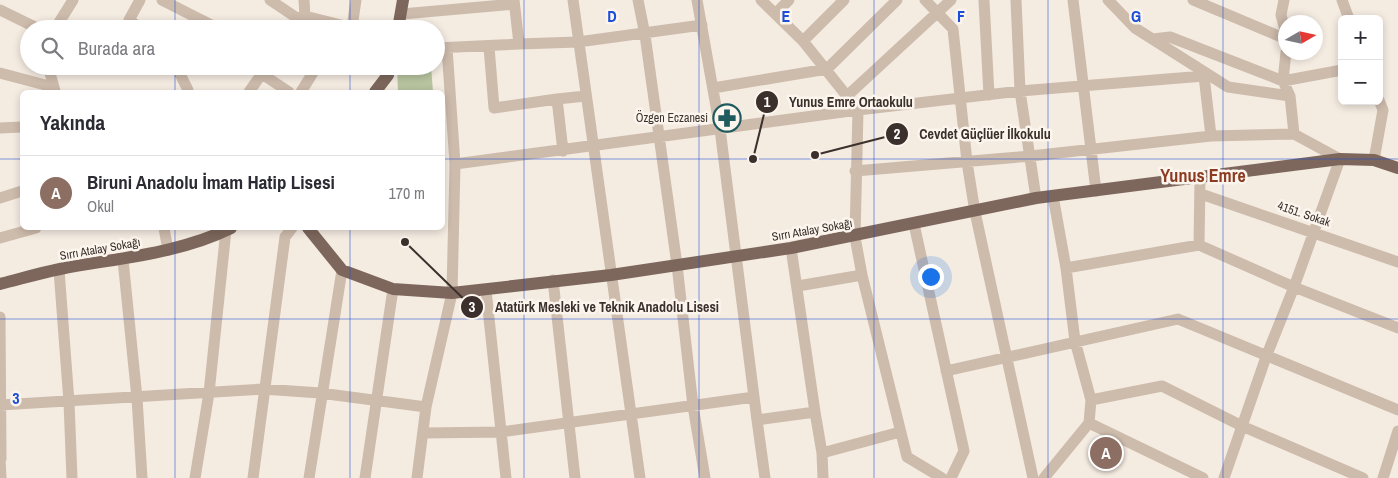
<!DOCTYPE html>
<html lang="tr">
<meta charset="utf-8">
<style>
body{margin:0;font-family:"Archivo Narrow",sans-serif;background:#f7f7f7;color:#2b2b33}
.controls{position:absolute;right:15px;top:15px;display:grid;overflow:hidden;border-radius:8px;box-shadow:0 2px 8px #0003}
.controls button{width:45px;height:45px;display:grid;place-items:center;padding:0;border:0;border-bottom:1px solid #e1e1e2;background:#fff;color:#2b2b33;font:25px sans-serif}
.compass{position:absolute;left:1278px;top:15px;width:45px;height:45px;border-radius:50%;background:#fff;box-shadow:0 2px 8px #0003;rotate:81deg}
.you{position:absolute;left:930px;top:276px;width:18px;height:18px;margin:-12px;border:4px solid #fff;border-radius:50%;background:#1a73e8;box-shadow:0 0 0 8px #1a73e833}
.badge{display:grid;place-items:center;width:32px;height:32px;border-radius:50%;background:#1f5a5e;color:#fff;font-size:16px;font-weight:700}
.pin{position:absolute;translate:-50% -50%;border:2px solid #fff;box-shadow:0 1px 5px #0006}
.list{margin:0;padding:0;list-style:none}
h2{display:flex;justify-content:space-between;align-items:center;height:65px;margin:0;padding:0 20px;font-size:21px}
h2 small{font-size:16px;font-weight:400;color:#7c7c81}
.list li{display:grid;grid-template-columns:32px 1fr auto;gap:15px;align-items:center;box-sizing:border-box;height:75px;padding:0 20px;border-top:1px solid #e1e1e2}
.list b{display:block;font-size:19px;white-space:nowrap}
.list p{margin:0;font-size:16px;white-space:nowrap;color:#7c7c81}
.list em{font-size:16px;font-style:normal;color:#7c7c81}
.icon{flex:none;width:28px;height:28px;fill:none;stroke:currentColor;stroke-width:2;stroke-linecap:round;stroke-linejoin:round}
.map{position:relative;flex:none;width:1398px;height:478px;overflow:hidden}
.search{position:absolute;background:#fff;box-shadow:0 2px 8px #0003;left:20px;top:20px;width:425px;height:55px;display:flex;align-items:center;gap:12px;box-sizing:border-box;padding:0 18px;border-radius:28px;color:#7c7c81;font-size:19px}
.panel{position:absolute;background:#fff;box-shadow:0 2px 8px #0003;left:20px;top:90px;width:425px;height:140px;border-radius:8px}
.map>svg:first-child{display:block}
</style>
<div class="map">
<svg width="1398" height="478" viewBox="0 0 1398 478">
<rect width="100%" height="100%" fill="#f4ebe1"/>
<!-- green -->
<path fill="#b8c4a0" d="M397,66H431L433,92H398Z"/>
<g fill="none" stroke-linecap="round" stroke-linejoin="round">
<!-- minor -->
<path stroke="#cdbbac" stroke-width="11" d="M162,0L219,29
M270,0L297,18
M304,0L305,16
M514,0L519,44L578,42L702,25
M573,0L640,478
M638,0L645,35L677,265L693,406L705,478
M697,0L720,129L754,397
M761,0L803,41L858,110L855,237L862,275L907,457L942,478
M925,0L953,29L967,162L975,212L1033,478
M1016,0L1020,91L1036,198
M1073,0L1096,191
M1108,0L1135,28L1228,87L1290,96
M1193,0L1286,39
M1284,0L1281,15L1286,33
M1342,0L1349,19
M984,1L989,95
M0,10L39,29
M776,13L789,0
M402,14L514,4
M129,20L142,29
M352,27L356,0
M55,29L73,0
M128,29L129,20L140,0
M291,29L297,18L305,16L357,29
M1153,39L1170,37L1283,81L1342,70
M803,41L844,0
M489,47L494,108L557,99
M436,48L519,44
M48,66L55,91
M176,66L188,90
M258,66L262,74L289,92
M0,73L53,87
M713,88L827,69L897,0
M249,92L267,66
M301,92L317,66
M847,96L951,0
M0,128L22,127
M563,151L557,99L586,96
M1374,160L1383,110L1379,100
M455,164L858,110L1020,91L1204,76L1211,136L1294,134L1290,96L1283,81L1286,52
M855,171L1031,156L1211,136
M1201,194L1398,262
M0,198L22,191
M914,224L964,451L951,478
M164,228L168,250
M0,238L36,228
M1199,245L1200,178
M123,260L137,398L142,478
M1066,268L1199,245L1294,287L1398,328
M59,270L69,402L72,478
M553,280L575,478
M798,286L862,275
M486,290L506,478
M0,317L1,459
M946,371L1178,319L1398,410
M1091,400L1162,386L1242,426L1363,478
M0,405L263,389L320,393L426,407
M815,412L822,453L823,478
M757,420L765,478
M1089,423L1203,478
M424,433L501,432L754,397L757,420L815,412L791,248
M822,453L900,432
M0,459L1,478
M195,478L209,393L226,230
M253,478L285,237L292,228
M309,478L342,270
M365,478L393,289
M417,478L426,407L452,293L455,164L447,48
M1044,478L1089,423L1091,400L1075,341L1066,268L1053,196
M1224,478L1266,357L1294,287L1340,159L1294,134
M1383,478L1398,431"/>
<!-- major -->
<path stroke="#7d675c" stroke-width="12" d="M398,29L403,0
M375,92L388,75L389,66
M308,228L342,270L393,289L452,293L611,275L791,248L1036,198L1340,159L1374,160L1398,168
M0,284C20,279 40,273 60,269C117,258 178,254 231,228"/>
</g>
<!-- grid -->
<path fill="none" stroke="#1d4ed8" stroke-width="1" stroke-opacity="0.55" d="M175,0V29M350,0V29M524,0V478M699,0V478M874,0V478M1048,0V478M1223,0V478M175,66V92M350,66V92M0,159H22M442,159H1398M175,228V478M350,228V478M0,319H1398"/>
<!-- icons -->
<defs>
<g id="pharmacy-ring" transform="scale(1.4375)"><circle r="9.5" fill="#fbf5ee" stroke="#1f5a5e" stroke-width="1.5"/><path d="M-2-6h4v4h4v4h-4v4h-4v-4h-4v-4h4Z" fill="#1f5a5e"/></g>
</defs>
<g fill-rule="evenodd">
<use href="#pharmacy-ring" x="727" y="118"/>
</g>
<g text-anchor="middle" stroke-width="5" stroke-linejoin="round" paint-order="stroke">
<!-- poi labels -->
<g font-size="12" fill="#3b302b" stroke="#fbf5ee" text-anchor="end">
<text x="708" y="122">Özgen Eczanesi</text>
</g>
<!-- street labels -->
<g font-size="12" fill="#3b302b" stroke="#fbf5ee">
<text transform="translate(1304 214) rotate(19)" y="4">4151. Sokak</text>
<text transform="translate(812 230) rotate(-10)" y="4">Sırrı Atalay Sokağı</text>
<text transform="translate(100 249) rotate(-10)" y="4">Sırrı Atalay Sokağı</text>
</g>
<!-- district labels -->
<g font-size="18" font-weight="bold" fill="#8c3b22" stroke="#fbf5ee">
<text x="1203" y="182">Yunus Emre</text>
</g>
</g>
<g font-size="16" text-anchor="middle" font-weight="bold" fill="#1d4ed8" stroke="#fbf5ee" stroke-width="5" stroke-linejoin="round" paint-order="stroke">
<text x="612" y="22">D</text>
<text x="786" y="22">E</text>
<text x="961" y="22">F</text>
<text x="1136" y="22">G</text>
<text x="16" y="404">3</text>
</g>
<!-- callouts -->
<path fill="none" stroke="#3b302b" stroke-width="2" d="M753 159L767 102M815 155L897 134M405 242L472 307"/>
<g fill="#3b302b" stroke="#fbf5ee" stroke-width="2">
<circle cx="753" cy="159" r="5"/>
<circle cx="815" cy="155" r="5"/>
<circle cx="405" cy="242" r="5"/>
<circle cx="767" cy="102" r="12"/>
<circle cx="897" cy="134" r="12"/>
<circle cx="472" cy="307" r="12"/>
</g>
<g font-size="15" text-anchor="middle" font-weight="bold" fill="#fff">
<text x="767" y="107">1</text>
<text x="897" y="139">2</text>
<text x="472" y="312">3</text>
</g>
<g font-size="14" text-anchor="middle" font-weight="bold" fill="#3b302b" stroke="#fbf5ee" stroke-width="5" stroke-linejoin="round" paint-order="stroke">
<text x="851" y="107">Yunus Emre Ortaokulu</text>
<text x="985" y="139">Cevdet Güçlüer İlkokulu</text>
<text x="607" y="312">Atatürk Mesleki ve Teknik Anadolu Lisesi</text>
</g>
</svg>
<div class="controls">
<button>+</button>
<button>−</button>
</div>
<svg class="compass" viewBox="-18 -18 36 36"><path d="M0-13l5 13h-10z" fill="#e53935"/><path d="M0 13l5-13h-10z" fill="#7c7c81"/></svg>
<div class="you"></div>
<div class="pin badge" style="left:1106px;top:453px;background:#8d6e63">A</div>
<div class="search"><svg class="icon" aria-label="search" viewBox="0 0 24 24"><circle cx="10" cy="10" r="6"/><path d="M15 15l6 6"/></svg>Burada ara</div>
<section class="panel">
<h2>Yakında<small></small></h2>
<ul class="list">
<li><span class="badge" style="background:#8d6e63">A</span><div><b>Biruni Anadolu İmam Hatip Lisesi</b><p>Okul</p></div><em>170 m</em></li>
</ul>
</section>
</div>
